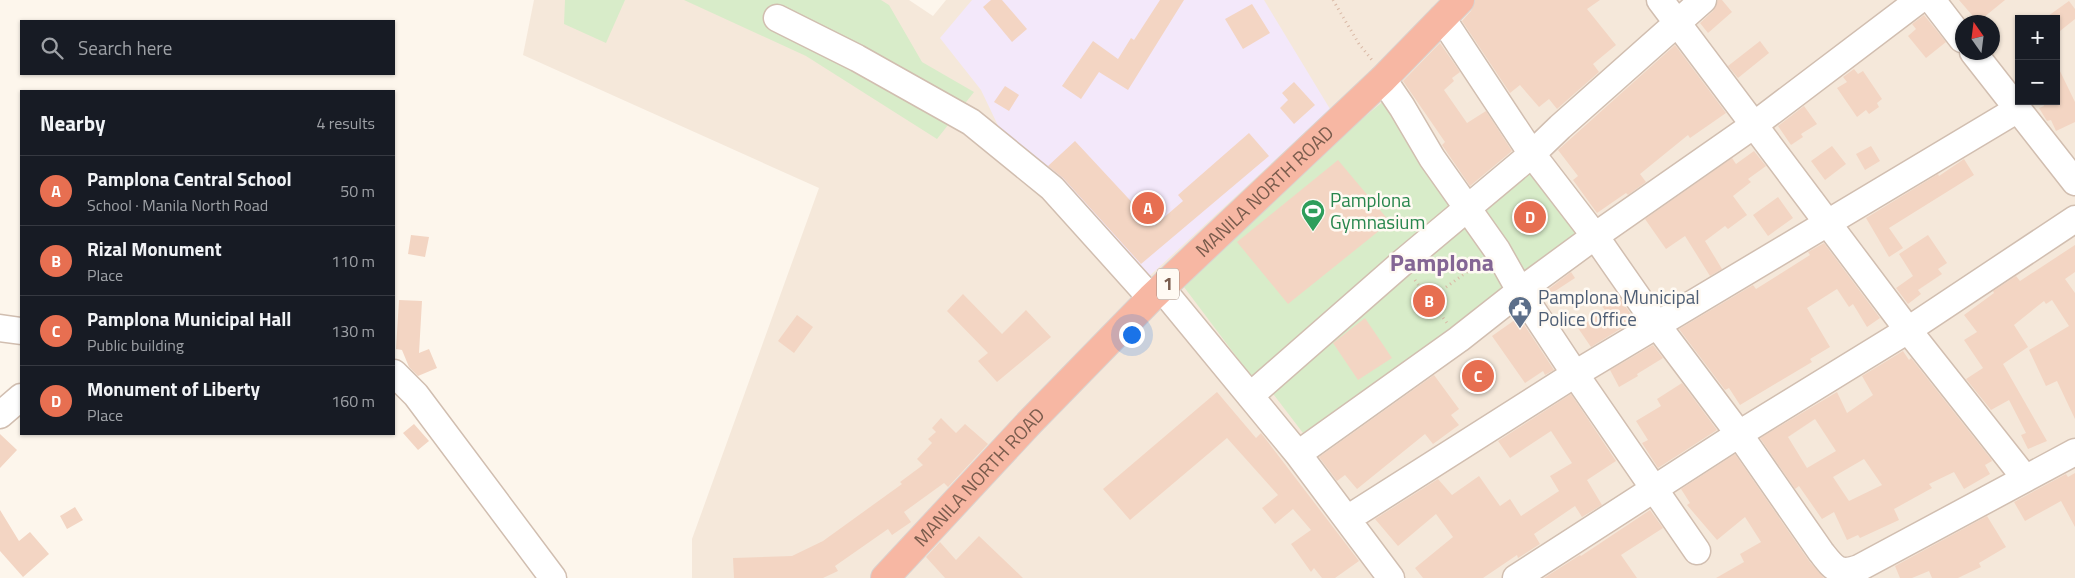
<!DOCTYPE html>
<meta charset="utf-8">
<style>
body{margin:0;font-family:"Titillium Web",sans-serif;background:#242831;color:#f1f3f6}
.controls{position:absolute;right:15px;top:15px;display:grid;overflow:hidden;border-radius:0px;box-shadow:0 1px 4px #0004}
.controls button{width:45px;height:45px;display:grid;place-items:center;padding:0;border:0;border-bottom:1px solid #363941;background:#171b24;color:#f1f3f6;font:25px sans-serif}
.compass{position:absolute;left:1955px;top:15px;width:45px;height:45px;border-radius:50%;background:#171b24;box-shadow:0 1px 4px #0004;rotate:346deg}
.you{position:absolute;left:1131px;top:334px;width:18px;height:18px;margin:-12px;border:4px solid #fff;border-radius:50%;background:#1a73e8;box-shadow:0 0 0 8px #1a73e833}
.badge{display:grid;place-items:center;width:32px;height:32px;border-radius:50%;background:#e76f51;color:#fff;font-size:16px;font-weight:700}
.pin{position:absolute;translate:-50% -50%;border:2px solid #fff;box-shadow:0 1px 5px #0006}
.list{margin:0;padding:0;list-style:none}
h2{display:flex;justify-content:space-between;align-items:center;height:65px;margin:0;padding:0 20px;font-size:21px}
h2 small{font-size:16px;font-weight:400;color:#9ea1a6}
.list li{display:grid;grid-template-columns:32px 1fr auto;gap:15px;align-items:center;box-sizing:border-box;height:70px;padding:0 20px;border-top:1px solid #363941}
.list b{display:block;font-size:19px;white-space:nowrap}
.list p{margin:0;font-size:16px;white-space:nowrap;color:#9ea1a6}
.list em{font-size:16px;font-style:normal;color:#9ea1a6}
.icon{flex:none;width:28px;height:28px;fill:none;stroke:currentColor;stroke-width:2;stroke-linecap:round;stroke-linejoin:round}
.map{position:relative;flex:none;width:2075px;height:578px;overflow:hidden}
.search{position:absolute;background:#171b24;box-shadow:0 1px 4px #0004;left:20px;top:20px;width:375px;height:55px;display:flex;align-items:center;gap:12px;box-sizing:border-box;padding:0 18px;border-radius:0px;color:#9ea1a6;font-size:19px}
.panel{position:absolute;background:#171b24;box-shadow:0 1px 4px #0004;left:20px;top:90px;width:375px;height:345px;border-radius:0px}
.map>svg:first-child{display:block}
</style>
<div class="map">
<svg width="2075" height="578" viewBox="0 0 2075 578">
<rect width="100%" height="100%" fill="#fdf6ec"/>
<!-- residential -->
<path fill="#f5e8da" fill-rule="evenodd" d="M534,0H909L933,16L946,0H2075V578H692V539L819,188L523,55ZM2019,19H2056V101H2019ZM1962,22H1992V52H1962Z"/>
<!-- education -->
<path fill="#f3e8fa" d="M972,0H1264L1330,109L1143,282L1002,134L981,90L940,38Z"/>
<!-- green -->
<path fill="#d8ecc9" d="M565,0H625L606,43L564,24Z
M684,0H881L889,5L922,62L974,92L937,139L806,56Z
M1392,94L1455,203L1254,380L1181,283L1242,219Z
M1531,170L1578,234L1525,272L1478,209Z
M1470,220L1510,288L1303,433L1268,387Z"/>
<!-- building -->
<path fill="#f3d5c3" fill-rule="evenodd" d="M991,0H1002L1027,29L1012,42L983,7Z
M1160,0H1184L1128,90L1099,72L1081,99L1062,86L1093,41L1118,59L1131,38L1134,40Z
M1475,0H1600L1587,9L1616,45L1593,64L1599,72L1557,109L1549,99L1539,107L1520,85L1510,93L1462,21L1471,11Z
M1718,0H1722L1732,12L1708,33L1700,23L1713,11Z
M1959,0H2005L1978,22Z
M2069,1L2075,9V19L2060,31L2056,27V19H2050L2048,16Z
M1252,4L1270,33L1243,49L1225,19Z
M1924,15L1946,42L1926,58L1908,36L1916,29L1912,24Z
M1760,41L1769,53L1738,78L1728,66Z
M1440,43L1460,72L1452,78L1454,81L1444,90L1467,123L1486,111L1512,151L1470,186L1442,145L1445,142L1403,81Z
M1675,45L1726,113L1690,138L1688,135L1640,174L1646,182L1628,195L1626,193L1597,213L1573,180L1578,176L1558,150Z
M2056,63L2075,102V122L2056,131L2051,120L2047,121L2039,108L2044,106L2042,101H2056Z
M1854,69L1858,74L1863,71L1882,99L1877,103L1879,107L1869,114L1866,110L1857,117L1837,88L1847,82L1843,77Z
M1294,82L1315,105L1294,124L1280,108L1288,100L1282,93Z
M1005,86L1019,95L1009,111L994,102Z
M1804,106L1817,124L1801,134L1803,137L1791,145L1778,126Z
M1249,133L1269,156L1141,264L1063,178L1048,166L1075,141L1154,226L1183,201L1178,195Z
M1832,146L1846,164L1825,180L1811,161Z
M1871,146L1880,161L1865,170L1856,154Z
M1754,151L1766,166L1748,179L1751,182L1733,196L1747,215L1728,229L1725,226L1705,241L1722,269L1710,276L1685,236L1666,249L1645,219L1732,158L1736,164Z
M1964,159L1974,175L1889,228L1903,248L1889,257L1866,218L1938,174L1939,176Z
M1338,160L1390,222L1288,304L1237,242Z
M1778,197L1793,218L1768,236L1753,215Z
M411,235L429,237L425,257L408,254Z
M1928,235L1947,263L1938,269L1942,274L1918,290L1921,294L1908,304L1896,288L1913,276L1899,254Z
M1824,243L1880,318L1867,327L1853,304L1849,307L1837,289L1807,308L1830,347L1810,359L1812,362L1740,405L1729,388L1725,390L1679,329L1753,285L1756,289L1810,255L1808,252Z
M2075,245V272L2065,279L2075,293V419L2057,381L2046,386L2029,350L2069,326L2052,300L2046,304L2044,301L2014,325L2028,347L2003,364L2047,441L2028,449L2021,435L2026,433L2009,400L1991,410L1966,379L1983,368L1964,340L1977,332L1964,315L1994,293L1993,291L2016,276L2020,281Z
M1571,272L1575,278L1549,295L1546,291Z
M1616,293L1635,320L1591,347L1578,328L1605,310L1601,305Z
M963,294L1002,334L1026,310L1051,337L997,382L978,361L988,353L947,311Z
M399,300L422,301L419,353L429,349L437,368L418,376L409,367L402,350L396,349Z
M797,315L813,327L794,353L778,341Z
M1519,317L1554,370L1545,375L1543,371L1525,383L1492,336Z
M1365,318L1392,358L1358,380L1333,343Z
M1653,345L1663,358L1637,374L1638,376L1619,387L1610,370Z
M1903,351L1909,360L1911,358L1991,459L1992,461L1985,465L1990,474L1964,489L1954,472L1929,484L1932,488L1894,509L1899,520L1860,538L1858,535L1847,540L1834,512L1822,519L1799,486L1795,489L1760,438L1837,392L1847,413L1873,395L1862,376ZM1815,419L1836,451L1807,468L1788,437ZM1864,459L1882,485L1849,501L1833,477Z
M1434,375L1459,409L1451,415L1459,425L1433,444L1425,434L1357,489L1345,475L1337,481L1319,457Z
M1682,383L1717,430L1658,468L1642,443L1648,440L1636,421L1661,406L1657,399Z
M1217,392L1256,438L1261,433L1359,561L1335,578H1322L1314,568L1311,572L1291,544L1311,530L1293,509L1275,524L1262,508L1278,495L1227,438L1130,520L1103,489Z
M1571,394L1616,461L1587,480L1602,505L1582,517L1575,506L1534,534L1540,544L1518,558L1517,555L1483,578H1423L1415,568L1453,537L1436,514L1398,546L1375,519L1438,479L1452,495L1479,476L1500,506L1510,499L1521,516L1559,491L1550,476L1572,463L1551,431L1510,458L1498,441Z
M941,418L956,433L965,424L988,444L948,487L944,483L904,512L911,522L892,535L888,529L835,566L838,571L823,578H734L733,558L792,556L823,541L902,484L900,482L923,465L917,459L932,443L928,439L936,432L932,428Z
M414,424L429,441L418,450L403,433Z
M0,434L17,450L0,468Z
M1735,454L1809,561L1824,578H1716L1744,562L1740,554L1761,542L1745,517L1717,540L1687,505L1690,503L1681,489Z
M2075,473V527L2061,501L2025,521L2014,502L2066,474L2068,477Z
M75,507L83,520L67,529L60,516Z
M0,510L19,541L30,532L49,554L23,577L0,551Z
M1650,510L1663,528L1621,555L1637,578H1544L1580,555L1581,556Z
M1987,516L2006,547L1979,563L1981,567L1958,578H1932L1929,571L1912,578H1900L1895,566Z
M979,536L1023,578H945L926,557L940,542L956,560Z"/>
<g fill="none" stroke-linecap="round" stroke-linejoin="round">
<!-- minor casing -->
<g stroke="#d1beb0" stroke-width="29">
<path id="minor" d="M1660,0L1908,330L2025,478
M1932,0L1962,39
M777,18L857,58L971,122L1052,188L1151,298
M1442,18L1532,154L1595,236L1657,325L1739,434L1821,552C1833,567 1838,576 1859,568L2075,452
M1973,52L2075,182
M1383,79L1402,107L1432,158L1497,250L1520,291L1575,374L1697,551
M1162,289L1298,454L1391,578
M0,328L21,331
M394,373L416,395L553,578
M1250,396L1403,262L1532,154L1560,127L1703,0
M0,415L21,397
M1298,454L1459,339L1520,291L1595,236L1754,125L1919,0
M1347,519L1575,374L2018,109
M1516,578L1739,434L1908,330L2075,219"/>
</g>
<!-- highway casing -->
<g stroke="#dad1cd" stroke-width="30">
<g id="highway">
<path id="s1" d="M885,578L1030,422L1151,298L1383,79L1460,0"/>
</g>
</g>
<!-- path -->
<path stroke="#d9b8a5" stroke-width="3" stroke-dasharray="1 4" stroke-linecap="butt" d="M1333,0L1359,44L1372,60
M1415,280L1426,296
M1422 302a7 7 0 1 1 14 0a7 7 0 1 1-14 0Z
M1434,296L1479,263
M1434,306L1447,323"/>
<!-- minor -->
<use href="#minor" stroke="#fff" stroke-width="26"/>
<!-- highway -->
<use href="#highway" stroke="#f7b7a3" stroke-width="28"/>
</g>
<!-- icons -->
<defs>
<g id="stadium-pin" transform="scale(1.25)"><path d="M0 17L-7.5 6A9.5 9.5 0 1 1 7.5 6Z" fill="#2e9e5b" stroke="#fffaf3"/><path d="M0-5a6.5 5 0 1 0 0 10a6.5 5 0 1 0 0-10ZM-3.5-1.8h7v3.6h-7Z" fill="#fff"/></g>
<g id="civic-pin" transform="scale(1.25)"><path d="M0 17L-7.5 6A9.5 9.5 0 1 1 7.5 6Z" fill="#5c6f8a" stroke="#fffaf3"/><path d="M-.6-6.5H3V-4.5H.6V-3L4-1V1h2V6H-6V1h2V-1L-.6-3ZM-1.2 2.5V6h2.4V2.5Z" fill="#fff"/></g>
</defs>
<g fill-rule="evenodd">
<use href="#stadium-pin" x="1313" y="211"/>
<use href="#civic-pin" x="1520" y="308"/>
</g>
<g text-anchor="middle" stroke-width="5" stroke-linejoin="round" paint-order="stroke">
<!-- shield labels -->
<rect fill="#fffaf3" stroke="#a28b7f" stroke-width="1" x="1157" y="268.5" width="22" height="31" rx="4"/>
<g font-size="18" font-weight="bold" fill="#7a5c4d">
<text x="1168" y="290">1</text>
</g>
<!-- street labels -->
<g font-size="19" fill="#7a5c4d" stroke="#fffaf3">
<text dy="7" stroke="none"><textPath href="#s1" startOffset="542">MANILA NORTH ROAD</textPath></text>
<text dy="7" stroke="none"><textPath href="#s1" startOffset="138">MANILA NORTH ROAD</textPath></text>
</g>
<!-- leisure labels -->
<g font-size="19" fill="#27864d" stroke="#fffaf3" text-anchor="start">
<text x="1330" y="207">Pamplona<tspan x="1330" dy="22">Gymnasium</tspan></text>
</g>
<!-- service labels -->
<g font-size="19" fill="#4e5e75" stroke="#fffaf3" text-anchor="start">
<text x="1538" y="304">Pamplona Municipal<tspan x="1538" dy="22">Police Office</tspan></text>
</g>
<!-- district labels -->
<g font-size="24" font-weight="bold" fill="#846695" stroke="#fffaf3">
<text x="1442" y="271">Pamplona</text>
</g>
</g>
</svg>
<div class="controls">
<button>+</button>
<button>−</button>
</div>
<svg class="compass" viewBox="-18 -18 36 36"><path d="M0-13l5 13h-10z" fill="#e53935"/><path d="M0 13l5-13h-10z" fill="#9ea1a6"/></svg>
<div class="you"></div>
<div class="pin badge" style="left:1148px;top:208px">A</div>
<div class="pin badge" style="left:1429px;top:301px">B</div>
<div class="pin badge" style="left:1478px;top:376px">C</div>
<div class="pin badge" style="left:1530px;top:217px">D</div>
<div class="search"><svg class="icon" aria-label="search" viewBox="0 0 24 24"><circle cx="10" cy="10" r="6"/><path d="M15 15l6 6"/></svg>Search here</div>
<section class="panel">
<h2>Nearby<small>4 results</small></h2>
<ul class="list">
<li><span class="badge">A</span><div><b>Pamplona Central School</b><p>School · Manila North Road</p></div><em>50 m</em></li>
<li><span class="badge">B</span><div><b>Rizal Monument</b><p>Place</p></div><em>110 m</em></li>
<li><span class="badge">C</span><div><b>Pamplona Municipal Hall</b><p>Public building</p></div><em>130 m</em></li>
<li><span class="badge">D</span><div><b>Monument of Liberty</b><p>Place</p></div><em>160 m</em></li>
</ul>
</section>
</div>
